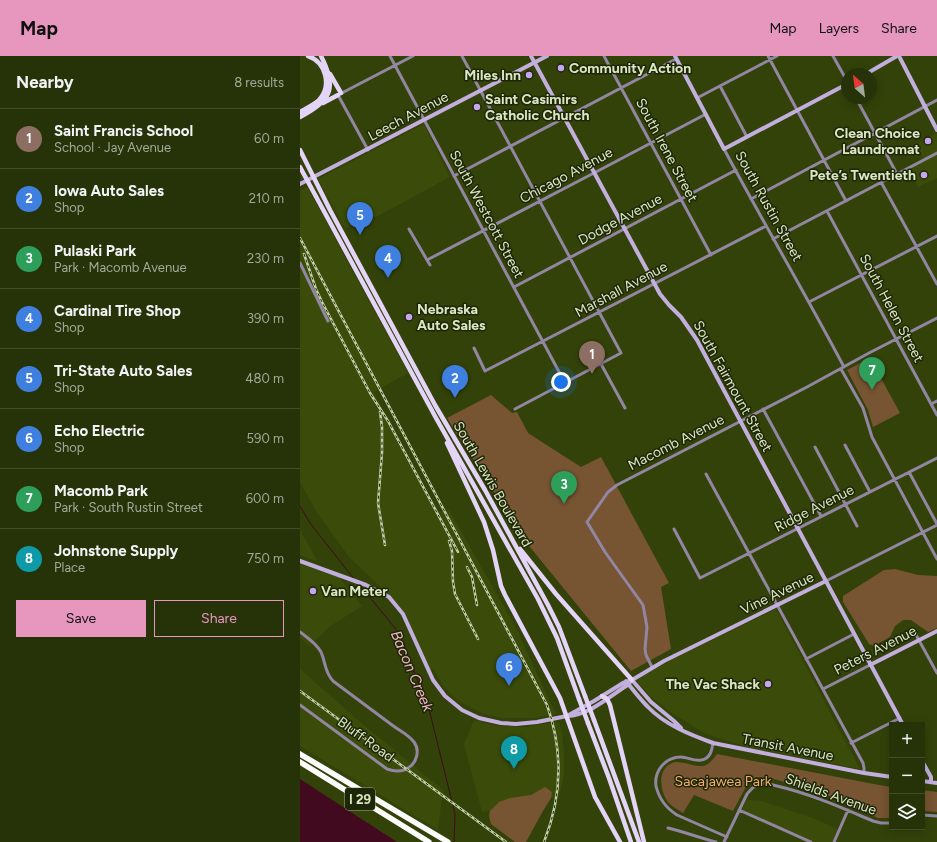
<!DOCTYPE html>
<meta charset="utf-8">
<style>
body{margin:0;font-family:Figtree,sans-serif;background:#323e15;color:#f1f3f6}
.controls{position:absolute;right:12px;bottom:12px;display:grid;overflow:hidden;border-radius:0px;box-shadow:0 2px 10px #0003}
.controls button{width:36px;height:36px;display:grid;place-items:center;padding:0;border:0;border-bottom:1px solid #424d28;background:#263207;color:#f1f3f6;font:20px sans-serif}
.compass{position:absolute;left:541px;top:12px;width:36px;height:36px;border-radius:50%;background:#263207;box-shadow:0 2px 10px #0003;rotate:332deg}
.you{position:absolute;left:261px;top:326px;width:14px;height:14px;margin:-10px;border:3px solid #fff;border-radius:50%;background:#1a73e8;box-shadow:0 0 0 6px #1a73e833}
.badge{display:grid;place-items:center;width:26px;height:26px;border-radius:50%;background:#e797bd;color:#fff;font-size:13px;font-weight:700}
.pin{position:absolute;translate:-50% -33px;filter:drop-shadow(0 1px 2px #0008)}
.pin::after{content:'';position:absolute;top:21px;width:14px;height:12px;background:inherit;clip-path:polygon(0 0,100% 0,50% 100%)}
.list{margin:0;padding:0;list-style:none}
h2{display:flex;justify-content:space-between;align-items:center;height:52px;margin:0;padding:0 16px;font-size:17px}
h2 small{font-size:13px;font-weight:400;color:#a4aa9b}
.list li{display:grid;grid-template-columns:26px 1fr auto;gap:12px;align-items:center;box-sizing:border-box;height:60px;padding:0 16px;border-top:1px solid #424d28}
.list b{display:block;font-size:15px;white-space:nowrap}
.list p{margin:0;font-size:13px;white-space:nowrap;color:#a4aa9b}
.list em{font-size:13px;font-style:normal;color:#a4aa9b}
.actions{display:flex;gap:8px;padding:12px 16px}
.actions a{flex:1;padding:9px 0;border:1px solid #e797bd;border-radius:0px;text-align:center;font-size:14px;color:#e797bd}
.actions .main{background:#e797bd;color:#111}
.icon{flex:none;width:22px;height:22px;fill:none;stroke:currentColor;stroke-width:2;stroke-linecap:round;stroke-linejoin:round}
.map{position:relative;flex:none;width:637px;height:786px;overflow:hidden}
header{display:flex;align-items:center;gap:24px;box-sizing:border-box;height:56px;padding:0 20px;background:#e797bd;color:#111}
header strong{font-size:19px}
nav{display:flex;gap:22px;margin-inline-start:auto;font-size:14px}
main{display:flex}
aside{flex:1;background:#263207}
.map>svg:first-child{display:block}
</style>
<header>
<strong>Map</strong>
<nav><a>Map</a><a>Layers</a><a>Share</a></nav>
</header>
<main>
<aside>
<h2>Nearby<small>8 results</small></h2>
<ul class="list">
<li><span class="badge" style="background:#8d6e63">1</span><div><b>Saint Francis School</b><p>School · Jay Avenue</p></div><em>60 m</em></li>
<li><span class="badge" style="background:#3f7fe0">2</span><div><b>Iowa Auto Sales</b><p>Shop</p></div><em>210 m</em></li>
<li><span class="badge" style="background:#2e9e5b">3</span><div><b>Pulaski Park</b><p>Park · Macomb Avenue</p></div><em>230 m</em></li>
<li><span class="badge" style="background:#3f7fe0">4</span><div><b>Cardinal Tire Shop</b><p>Shop</p></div><em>390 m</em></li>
<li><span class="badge" style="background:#3f7fe0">5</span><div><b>Tri-State Auto Sales</b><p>Shop</p></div><em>480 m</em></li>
<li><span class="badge" style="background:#3f7fe0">6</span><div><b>Echo Electric</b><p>Shop</p></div><em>590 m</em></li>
<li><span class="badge" style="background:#2e9e5b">7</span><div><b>Macomb Park</b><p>Park · South Rustin Street</p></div><em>600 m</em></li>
<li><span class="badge" style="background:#0f9aa8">8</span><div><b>Johnstone Supply</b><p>Place</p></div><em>750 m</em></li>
</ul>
<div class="actions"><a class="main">Save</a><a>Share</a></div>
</aside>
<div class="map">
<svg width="637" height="786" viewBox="0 0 637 786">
<rect width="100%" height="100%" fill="#334209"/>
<!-- built -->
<path fill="#3b4b0a" d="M124,68L150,121L76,161L68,160L45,173L18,123Z
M637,77V122L618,131L607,112L624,103L615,88Z
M7,131L108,317L74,336L136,457L149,454L215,570L256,658L233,662H202L182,657L158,645L143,630L134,614L129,613L106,559L98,548L49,501L16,455L0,426V135Z
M0,474L18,506L0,499Z
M0,508L39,521L62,550L29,571L10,590L0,582Z
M476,553L560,713L447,691L406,678L370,656L348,638L336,624L373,603Z
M0,613L59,665L143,734L138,774L0,690Z
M174,664L192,669L204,670L224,671L259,666L262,677L264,696V717L260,739L233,749L182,756L164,688Z
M449,744L462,745L513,762L538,773L533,786H506L441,756L446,745Z"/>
<!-- green -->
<path fill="#775432" d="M570,302L600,357L573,371L568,354L547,314Z
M191,339L212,357L217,356L228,377L281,411L301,401L369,527L361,531L371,593L331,615L225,485L147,362Z
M595,513L618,519L637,520V572L628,576L611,564H603L595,570L590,581L574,590L569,588L543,546V540L584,514Z
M417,698L579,729L592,731V762H578L520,736L474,723L457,721L448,727L433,755L394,739L383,757C377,753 369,749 366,743C359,731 358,710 375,706C383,705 394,711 403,710C409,709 413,703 417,698Z
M245,731L252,736L251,742L243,755L226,786H215L191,768L189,760L190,755L199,746L210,742L231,739Z
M622,734L637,736V756L622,755Z"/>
<!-- water -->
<path fill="#420a1f" d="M0,723L97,786H0Z"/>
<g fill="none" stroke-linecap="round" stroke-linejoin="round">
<!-- stream -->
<path stroke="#420a1f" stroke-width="1" d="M0,450L10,467L54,523
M59,528L99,577L130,657L155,758L154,786"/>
<!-- street -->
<path stroke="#9286a3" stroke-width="3" d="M90,0L265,327
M162,0L321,297L215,353
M304,0L411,199
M468,0L546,145
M533,0L547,25
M420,30L447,81
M397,42L477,0
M556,42L597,118
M424,93C463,166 505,237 544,311
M68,94L38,39L113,0
M154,120L376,3
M581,126L637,228
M451,143L637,44
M527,155L637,359
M109,173L127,204L294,117L406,58
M473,183L637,97
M127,204L130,209
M0,207L28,265
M214,231L436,114
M509,246L637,180
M174,292L185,315L466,170
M301,308L325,352
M541,313L563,352L572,381L637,503
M631,348L637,345
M463,353L521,460
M545,389L570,436
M515,391L557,470
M609,416L637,468
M406,418L563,707L564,712V717
M374,473L400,522L637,402
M526,525L637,469
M0,576C8,582 16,587 21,596C26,607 24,615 33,625C53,640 73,655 92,669C100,675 108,678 114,686C120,694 117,707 108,712C102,716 93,715 87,713L0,649
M615,577L637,617
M506,603L554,578
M352,611L346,599L345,593L347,571L343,549L305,496L287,466L308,436L317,429L507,331L569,297L637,262
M523,633L570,609
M413,687C412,693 411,700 405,703C397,707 388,701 381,701C365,701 354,715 356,730C359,743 366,752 377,759L427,781
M551,687L600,662
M439,754L511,786
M622,759L637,760
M368,772C385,776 400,782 416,786
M424,786L447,738C451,733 456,728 462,727C467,727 472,729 477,730C511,738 542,752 573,765L581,767H592
M534,786L548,754"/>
<!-- secondary -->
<path stroke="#c2afde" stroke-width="4" d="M231,0L360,238L369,249L381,261L397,284L603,669
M375,0L424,93L547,28
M599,0L637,74
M566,18L597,0
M0,128L247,0
M0,505L66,529L89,541L103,558L133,624L145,640L162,654L179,662L201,667L216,668L237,666L267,660L294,645L323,627L332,624L364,605L526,525
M570,609L637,575
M332,624L351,646L374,665L381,672
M326,625C333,634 340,643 348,651C365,669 391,679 413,687L564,717L592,721
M267,660C290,659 310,640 329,628L330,626
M622,705L631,721V726
M622,725L637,727"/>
<!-- primary -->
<path stroke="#e3d4f8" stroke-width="4.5" d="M30,18L41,37
M23,47L38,39
M0,56C6,52 14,49 19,44C32,30 26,6 8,0
M0,61C31,44 38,33 21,0
M0,94L30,154L135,349L185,434L248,549L259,571L285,640
M0,111L136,362L238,543L257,582L279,643
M147,387L184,466L193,494L201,530L205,539L260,642L295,741L320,786
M220,493L256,538L332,624
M302,640L307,643L310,649L344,786
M294,664L339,786
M288,667L309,722L331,786"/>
<!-- highway -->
<path stroke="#fbfbfb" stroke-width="5.5" d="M0,698L148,786
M0,706L129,786"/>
<!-- rail casing -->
<g stroke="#c2d0a8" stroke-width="2.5">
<path id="rail" d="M0,182L247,649C263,694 262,741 244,786
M4,198L16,233L22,246L70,337L88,365L158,496
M80,356L82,371V397L78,447L85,489
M149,485L152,495L153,526L155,538L178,583
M167,511L172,521L177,549
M0,635L206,786"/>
</g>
<!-- rail -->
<use href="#rail" stroke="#1e2608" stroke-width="1" stroke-dasharray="3" stroke-linecap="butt"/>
<!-- primary-bridge -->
<path stroke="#e3d4f8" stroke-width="4.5" d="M285,640L294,664
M279,643L288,667"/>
</g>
<!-- markers -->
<g fill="#c6a6f0" stroke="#1e2608" stroke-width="1.5">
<circle cx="261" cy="12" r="4"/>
<circle cx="229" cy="19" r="4"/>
<circle cx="177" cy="51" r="4"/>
<circle cx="628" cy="85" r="4"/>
<circle cx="624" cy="119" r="4"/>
<circle cx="109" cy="261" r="4"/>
<circle cx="13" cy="535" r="4"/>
<circle cx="468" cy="628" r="4"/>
</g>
<g text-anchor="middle" stroke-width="3" stroke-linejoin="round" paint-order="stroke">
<!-- shield labels -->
<rect fill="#1e2608" stroke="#a2ad8a" stroke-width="1" x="45" y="732" width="30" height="22" rx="3"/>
<g font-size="13" font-weight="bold" fill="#dae7c2">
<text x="60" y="748">I 29</text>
</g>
<!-- poi labels -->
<g font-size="14" font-weight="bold" fill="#dae7c2" stroke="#1e2608" text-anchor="start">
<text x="269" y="17">Community Action</text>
<text x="221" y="24" text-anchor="end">Miles Inn</text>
<text x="185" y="48">Saint Casimirs<tspan x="185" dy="16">Catholic Church</tspan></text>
<text x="620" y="82" text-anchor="end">Clean Choice<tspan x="620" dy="16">Laundromat</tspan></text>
<text x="616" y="124" text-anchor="end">Pete’s Twentieth</text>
<text x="117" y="258">Nebraska<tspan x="117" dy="16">Auto Sales</tspan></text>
<text x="21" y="540">Van Meter</text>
<text x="460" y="633" text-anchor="end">The Vac Shack</text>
</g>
<!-- street labels -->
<g font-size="14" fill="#dae7c2" stroke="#1e2608">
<text transform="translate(108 60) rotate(-28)" y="5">Leech Avenue</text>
<text transform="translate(367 94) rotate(62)" y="5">South Irene Street</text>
<text transform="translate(266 119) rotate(-28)" y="5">Chicago Avenue</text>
<text transform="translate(469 150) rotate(61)" y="5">South Rustin Street</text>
<text transform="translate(187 158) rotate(62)" y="5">South Westcott Street</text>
<text transform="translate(320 163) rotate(-28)" y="5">Dodge Avenue</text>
<text transform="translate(321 233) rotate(-28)" y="5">Marshall Avenue</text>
<text transform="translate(592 252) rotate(62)" y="5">South Helen Street</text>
<text transform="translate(433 330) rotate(61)" y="5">South Fairmount Street</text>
<text transform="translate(376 386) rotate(-27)" y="5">Macomb Avenue</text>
<text transform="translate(193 428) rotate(60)" y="5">South Lewis Boulevard</text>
<text transform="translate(514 452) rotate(-27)" y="5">Ridge Avenue</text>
<text transform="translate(477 537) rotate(-26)" y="5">Vine Avenue</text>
<text transform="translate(575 594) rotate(-27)" y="5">Peters Avenue</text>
<text transform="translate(66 683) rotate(36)" y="5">Bluff Road</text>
<text transform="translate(488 691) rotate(11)" y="5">Transit Avenue</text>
<text transform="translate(531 738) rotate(20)" y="5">Shields Avenue</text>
</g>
<!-- park labels -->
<g font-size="14" fill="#f4ae6c" stroke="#1e2608">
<text x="423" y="730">Sacajawea Park</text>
</g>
<!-- water labels -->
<g font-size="15" font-style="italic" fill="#f3b8c6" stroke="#1e2608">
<text transform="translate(112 615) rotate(67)" y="5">Bacon Creek</text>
</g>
</g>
</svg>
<div class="controls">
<button>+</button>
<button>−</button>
<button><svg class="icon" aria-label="layers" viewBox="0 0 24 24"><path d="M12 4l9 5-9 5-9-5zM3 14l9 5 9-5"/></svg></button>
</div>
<svg class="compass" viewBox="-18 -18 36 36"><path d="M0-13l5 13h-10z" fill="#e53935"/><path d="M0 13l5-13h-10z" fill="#a4aa9b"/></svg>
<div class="you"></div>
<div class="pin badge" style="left:292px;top:318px;background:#8d6e63">1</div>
<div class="pin badge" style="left:155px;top:342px;background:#3f7fe0">2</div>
<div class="pin badge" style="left:264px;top:448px;background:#2e9e5b">3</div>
<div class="pin badge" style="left:88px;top:222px;background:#3f7fe0">4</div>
<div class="pin badge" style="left:60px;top:179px;background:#3f7fe0">5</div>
<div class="pin badge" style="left:209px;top:630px;background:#3f7fe0">6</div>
<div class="pin badge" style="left:572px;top:334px;background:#2e9e5b">7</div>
<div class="pin badge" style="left:214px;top:713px;background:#0f9aa8">8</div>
</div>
</main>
